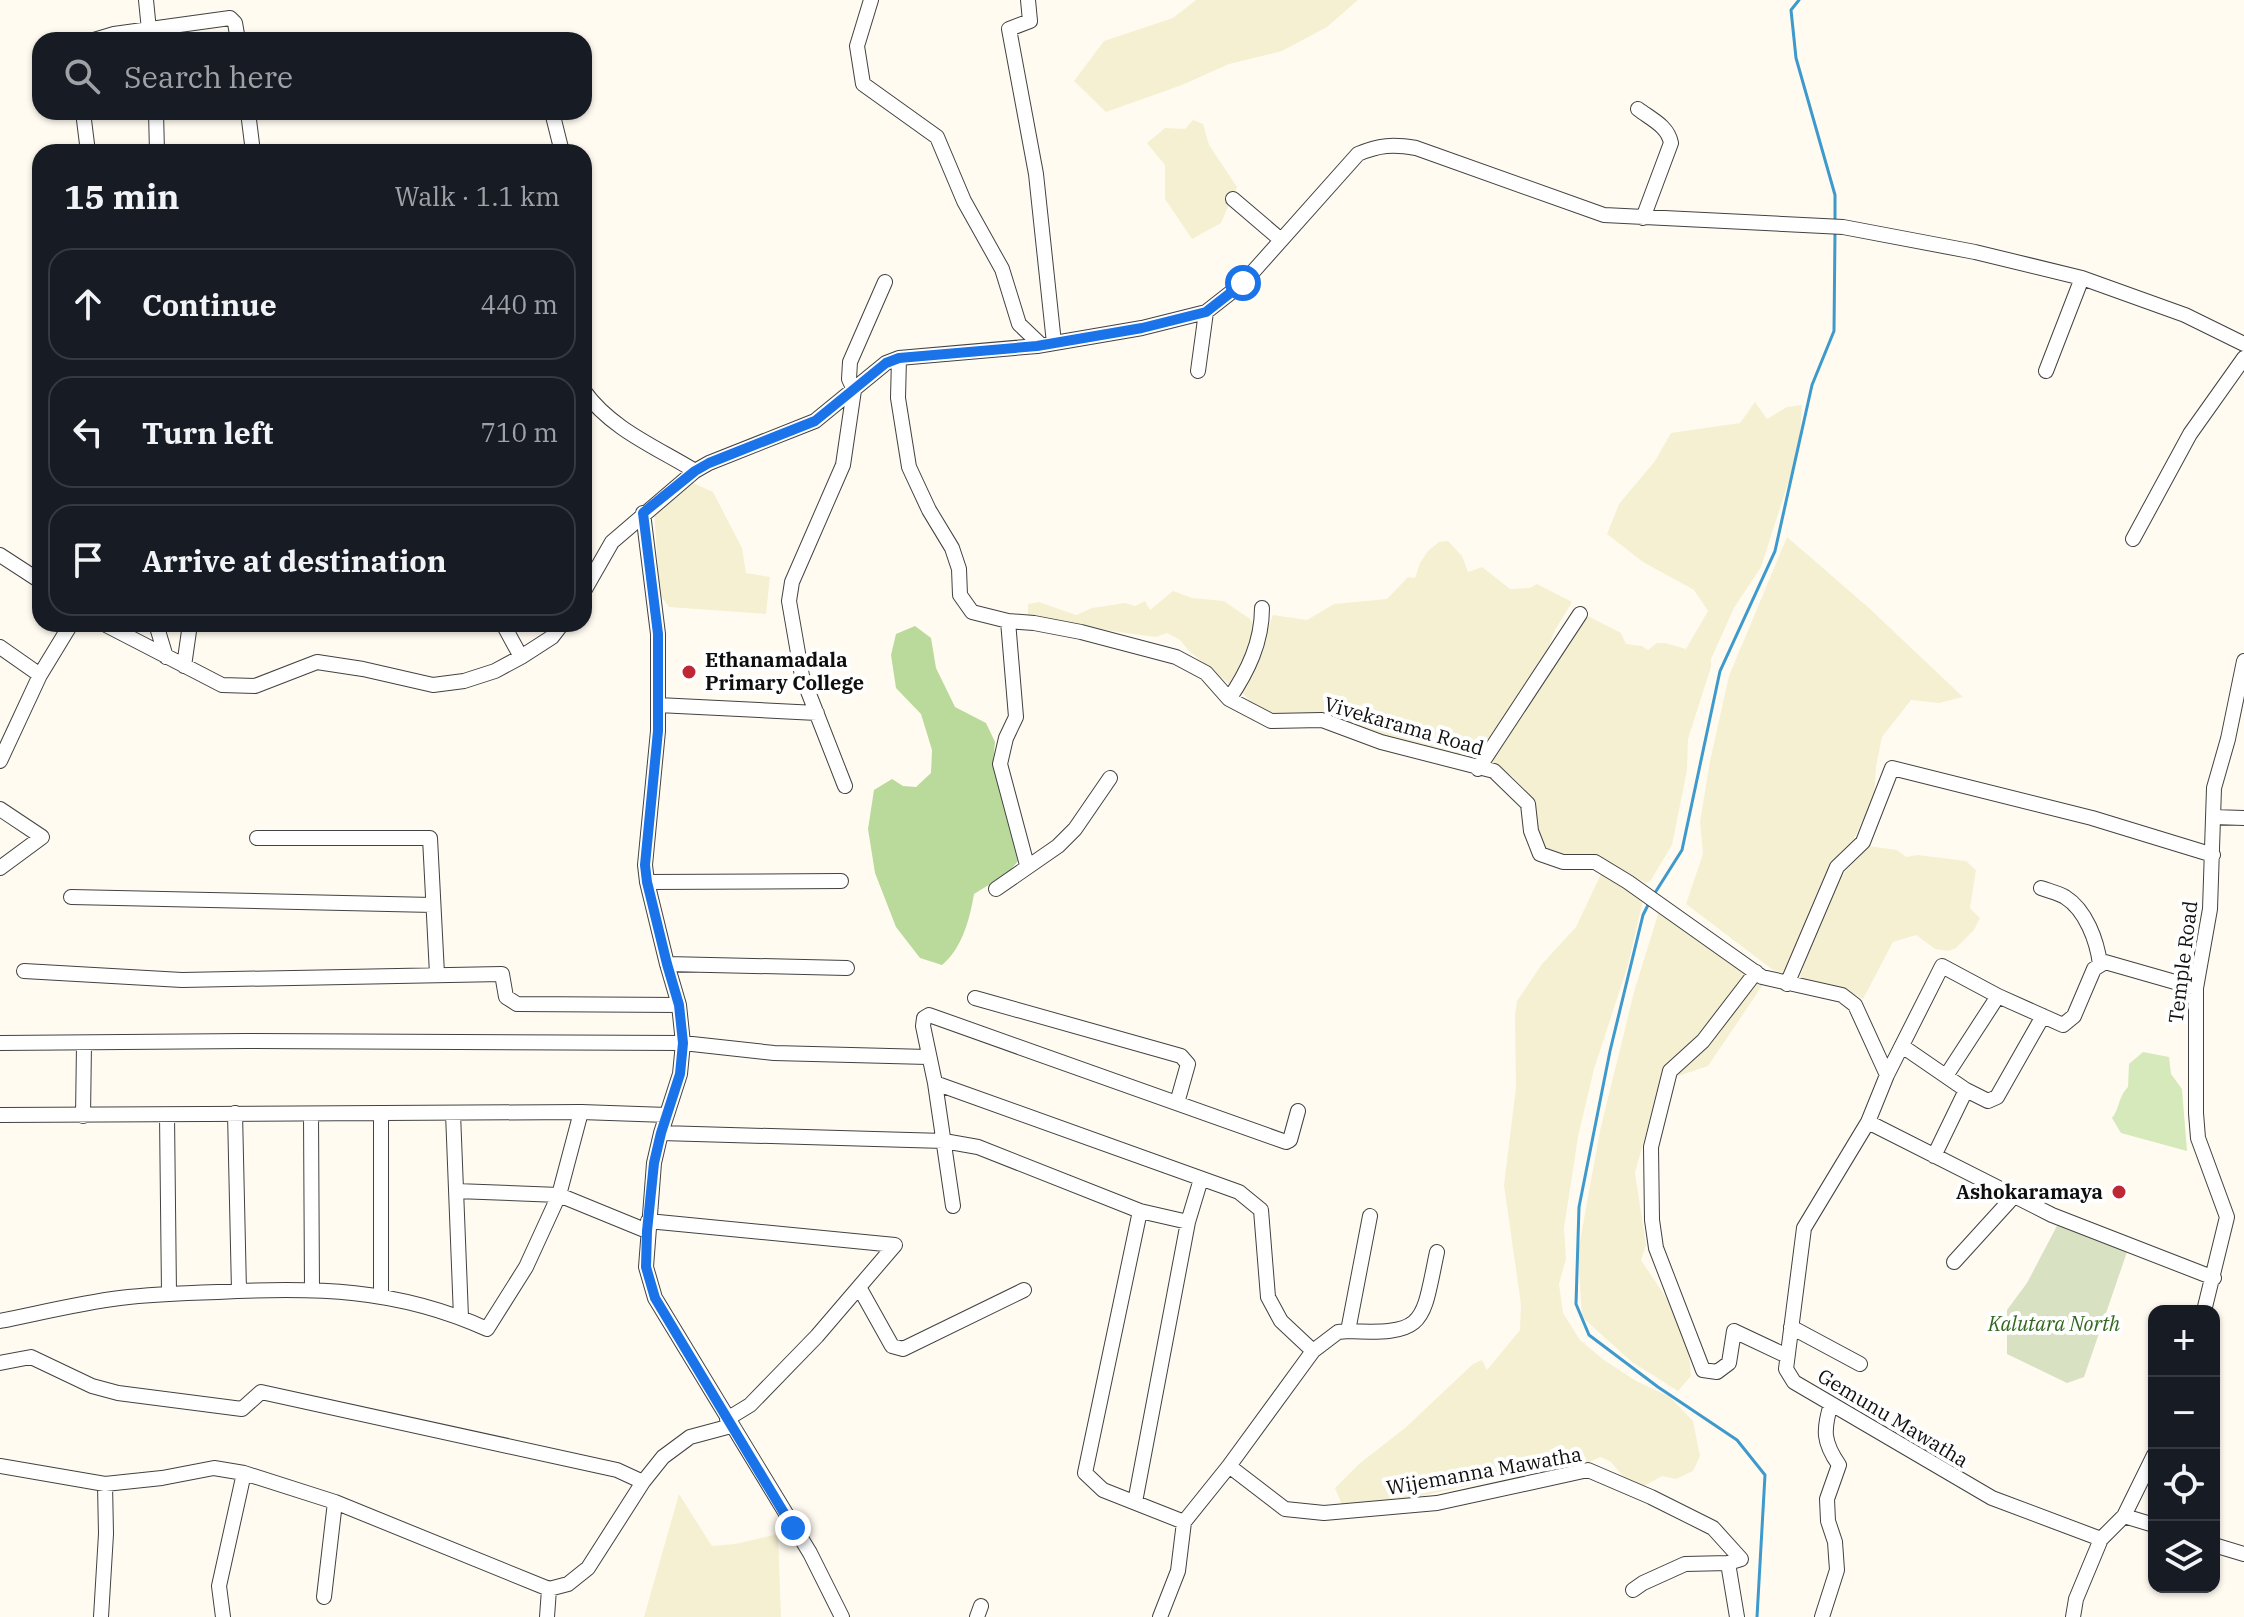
<!DOCTYPE html>
<meta charset="utf-8">
<style>
body{margin:0;font-family:"IBM Plex Serif",serif;background:#242831;color:#f1f3f6}
.controls{position:absolute;right:24px;bottom:24px;display:grid;overflow:hidden;border-radius:16px;box-shadow:0 2px 6px #0004}
.controls button{width:72px;height:72px;display:grid;place-items:center;padding:0;border:0;border-bottom:2px solid #363941;background:#171b24;color:#f1f3f6;font:40px sans-serif}
.stop{position:absolute;width:24px;height:24px;margin:-18px;border:6px solid #1a73e8;border-radius:50%;background:#fff}
.stop.end{background:#1a73e8;border-color:#fff;box-shadow:0 2px 8px #0008}
.list{margin:0;padding:0;list-style:none}
h2{display:flex;justify-content:space-between;align-items:center;height:104px;margin:0;padding:0 32px;font-size:34px}
h2 small{font-size:26px;font-weight:400;color:#9ea1a6}
.list li{display:grid;grid-template-columns:52px 1fr auto;gap:24px;align-items:center;box-sizing:border-box;height:112px;margin:0 16px 16px;padding:0 16px;border:2px solid #363941;border-radius:24px}
.list b{display:block;font-size:30px;white-space:nowrap}
.list em{font-size:26px;font-style:normal;color:#9ea1a6}
.icon{flex:none;width:44px;height:44px;fill:none;stroke:currentColor;stroke-width:2;stroke-linecap:round;stroke-linejoin:round}
.map{position:relative;flex:none;width:2244px;height:1617px;overflow:hidden}
.search{position:absolute;background:#171b24;box-shadow:0 2px 6px #0004;left:32px;top:32px;width:560px;height:88px;display:flex;align-items:center;gap:20px;box-sizing:border-box;padding:0 28px;border-radius:24px;color:#9ea1a6;font-size:30px}
.panel{position:absolute;background:#171b24;box-shadow:0 2px 6px #0004;left:32px;top:144px;width:560px;height:488px;border-radius:24px}
.map>svg:first-child{display:block}
</style>
<div class="map">
<svg width="2244" height="1617" viewBox="0 0 2244 1617">
<rect width="100%" height="100%" fill="#fffbf1"/>
<!-- farmland -->
<path fill="#f5f0d1" d="M1196,0H1358L1327,27L1282,51L1229,64L1182,85L1106,112L1074,81L1104,41L1173,18Z
M1193,120L1203,124L1209,145L1237,187L1221,223L1192,239L1165,199V165L1147,143L1165,128L1185,129Z
M1755,402L1767,419L1787,407L1802,405L1799,449L1761,567L1734,608L1711,659V667L1688,739L1687,770L1672,845L1651,880L1646,883L1609,864L1547,851L1538,841L1528,797L1518,782L1511,775L1486,764L1584,614L1621,633L1626,644L1642,646L1648,650L1657,643H1665L1686,649L1708,611L1694,590L1643,562L1607,534L1619,504L1655,461L1671,433L1740,423Z
M691,482L713,492L742,548L746,573L770,577L766,614L669,607L660,595L654,511Z
M1787,537L1869,608L1963,697L1939,703L1911,700L1882,737L1876,767L1874,797L1854,839L1834,866L1788,975L1773,970L1686,904L1703,854L1700,822L1710,761L1729,676Z
M1448,541L1462,556L1468,572L1482,567L1510,589L1530,588L1537,584L1572,602L1555,630L1542,664L1477,763L1400,743L1368,728H1350L1325,713L1280,719L1258,710L1241,691L1258,656L1273,615L1307,620L1334,604L1387,599L1408,577L1415,578L1420,563L1428,551L1439,542Z
M1173,591L1192,598L1224,601L1250,619L1253,625L1246,664L1234,675L1229,684L1189,651L1180,640L1167,633L1156,637L1082,627L1031,619L1028,614V604L1039,602L1076,615L1092,608L1125,603L1135,606L1145,601L1150,610Z
M1868,846L1897,850L1906,857L1918,855L1966,861L1976,870L1970,908L1980,918L1974,930L1956,948L1948,951L1935,949L1916,935L1893,942L1863,999L1845,989L1799,979L1834,884Z
M1601,874L1635,890L1643,900L1628,965L1594,1069L1578,1137L1564,1228L1566,1259L1559,1284L1563,1313L1580,1340L1604,1360L1636,1381L1670,1397L1693,1421L1700,1456L1693,1471L1676,1479L1662,1476L1642,1487L1627,1481L1611,1462L1601,1457L1569,1470L1549,1467L1422,1496L1367,1505H1342L1335,1488L1359,1464L1405,1428L1473,1364L1482,1360L1487,1370L1520,1330L1521,1305L1504,1185L1516,1087L1515,1016L1517,1001L1542,964L1576,927Z
M1659,911L1764,983L1708,1066L1660,1082L1635,1173L1646,1245L1641,1260L1673,1308L1688,1340L1691,1376L1678,1391L1632,1362L1582,1317L1578,1252L1600,1131L1634,992Z
M679,1494L712,1546L735,1544L778,1534L781,1617H644Z"/>
<!-- green -->
<path fill="#d5e9ba" d="M2143,1052L2169,1057L2171,1074L2182,1089L2187,1151L2121,1133L2112,1118C2120,1108 2118,1097 2128,1087L2129,1064Z"/>
<!-- forest -->
<path fill="#b9da9a" d="M915,626L931,638L936,668L955,707L986,723L995,742L993,764L1018,861L1008,873L974,894C970,918 962,949 942,965L920,958L896,927L875,873L868,829L874,790L892,779L903,786L916,787L931,773L932,750L921,714L896,688L891,655L896,634Z"/>
<!-- cemetery -->
<path fill="#d8e1c2" d="M2059,1222L2128,1249L2084,1377L2067,1383L2007,1354V1310L2027,1283Z"/>
<g fill="none" stroke-linecap="round" stroke-linejoin="round">
<!-- stream -->
<path stroke="#3e99cc" stroke-width="3" d="M1799,0L1791,10L1796,58L1835,195V221
M1653,896L1682,850L1720,671L1775,551L1812,385L1834,331L1835,232
M1649,903L1643,915L1610,1051L1579,1207L1576,1304L1589,1335L1658,1387L1737,1440L1765,1475L1757,1617"/>
<!-- minor casing -->
<g stroke="#424242" stroke-width="16">
<path id="minor" d="M146,0L150,40
M871,0L857,46L863,84L937,137L964,201L1002,269L1019,324L1041,345
M1028,0L1030,21L1009,29L1036,174L1054,343
M94,40L114,34L230,18L235,23L238,40
M1638,109C1651,119 1668,126 1671,143L1643,218
M83,112L88,152
M156,112L157,152
M248,112L253,152
M552,112L562,152
M1233,199L1281,240
M899,358L898,398L909,467L929,510L952,548L959,569L960,595L972,612L1008,621L1034,623L1081,632L1176,657L1206,673L1229,699L1271,721L1322,720L1381,742L1494,771L1528,804L1531,831L1540,854L1563,862H1595L1628,882L1762,977L1842,995L1855,1005L1887,1075L1868,1122L2052,1215L2214,1278
M1198,371L1206,312
M2046,371L2082,278
M584,391C611,429 656,447 695,471
M643,513L658,634V731L645,865L647,882L667,964L679,1005L683,1043L680,1074L661,1133L654,1163L646,1267L655,1298L810,1553L842,1617
M2133,539L2190,434L2244,358
M0,555L40,581
M584,591L612,542L695,471L709,463L815,421L886,363L899,358L1037,346L1142,328L1206,312L1243,283L1358,154C1379,145 1393,144 1416,148L1604,215L1843,227L1975,252L2082,278L2185,315L2244,344
M1008,621L1016,717L1006,738L1000,764L1027,865
M104,624L222,685L255,686L317,662L363,669L433,685L464,681L495,671L521,657L552,637L562,624
M156,624L166,657
M503,624L521,657
M0,647L40,675L0,761
M184,666L190,624
M40,675L71,624
M1229,699C1248,671 1262,642 1262,608
M658,705L817,713
M1478,769L1580,614
M845,786L802,676L789,601L792,582L843,465L854,390L849,379L850,362L885,282
M0,809L42,837L0,868
M2213,817L2244,818
M257,838H430L437,974
M647,882L841,881
M2041,888C2049,891 2059,893 2065,897C2086,910 2097,941 2100,964
M996,889L1058,846L1075,829L1110,778
M71,897L433,905
M667,964L847,968
M24,971L182,980L502,974L506,997L517,1004L679,1005
M1756,972L1703,1041L1670,1071L1651,1147L1652,1220L1656,1248L1703,1370L1717,1372L1729,1363L1734,1331L1787,1356
M1787,984L1837,867L1863,842L1892,768L2092,818L2213,855
M975,998L1181,1056L1188,1064L1177,1103
M0,1043L246,1041L683,1043L774,1053L928,1057
M1902,1046L1966,1090
M1887,1075L1942,966L1998,996L2063,1025L2074,1016L2094,969L2105,962L2196,988
M1946,1076L1998,996
M935,1083L1239,1192L1261,1210L1268,1297L1281,1321L1313,1351L1229,1466L1285,1509L1324,1513L1437,1503L1588,1470L1651,1497L1713,1528L1741,1559L1728,1563L1737,1617
M581,1112L559,1195L647,1231
M235,1113L239,1291
M453,1113L461,1317
M381,1114V1295
M0,1115L581,1112L667,1115
M167,1115L169,1294
M311,1115L312,1290
M83,1116L84,1044
M1868,1122L1804,1228L1786,1369L1794,1382L1992,1498L2101,1539
M661,1133L944,1141L978,1147L1140,1211L1085,1473L1103,1490L1184,1522L1229,1466
M1934,1156L1966,1090L1988,1101L1997,1097L2043,1016
M953,1206L935,1083L923,1026L924,1018L929,1015L1286,1142L1290,1140L1298,1111
M1370,1216L1348,1331C1427,1335 1422,1323 1437,1252
M648,1221L895,1245L859,1287L892,1346L903,1349L1024,1290
M1188,1222L1201,1179
M1954,1262L2014,1196
M2204,1311L2227,1217L2198,1138L2196,1113V988L2210,909L2214,788L2228,739L2244,661
M0,1321C40,1313 80,1303 120,1298C152,1294 185,1293 218,1292C314,1287 397,1288 487,1329L526,1267L559,1195L456,1191
M1791,1327L1860,1364
M1313,1351L1338,1332L1348,1331
M0,1363L31,1357L92,1386L118,1393L242,1409L261,1392L617,1470L643,1482
M727,1419L750,1405L817,1336L859,1287
M0,1466L105,1484L162,1478L214,1468L244,1473L335,1502L549,1589L568,1584L588,1568L643,1482L663,1457L690,1437L731,1426
M1135,1502L1188,1222L1140,1211
M2124,1516L2154,1525
M2214,1545L2244,1554
M1633,1590L1643,1583L1685,1564L1728,1563
M324,1597L335,1502
M101,1617L106,1534L105,1484
M223,1617L219,1586L244,1473
M547,1617L549,1589
M977,1617L981,1606
M1160,1617L1178,1571L1184,1522
M1822,1617L1837,1570L1835,1542L1828,1521L1827,1499L1839,1465C1823,1442 1823,1430 1831,1404
M2073,1617L2076,1599L2101,1539L2124,1516L2154,1455"/>
</g>
<!-- minor -->
<use href="#minor" stroke="#fff" stroke-width="14"/>
</g>
<g fill="none" stroke-linecap="round" stroke-linejoin="round">
<!-- route -->
<path stroke="#1a73e8" stroke-width="10" d="M793,1528L655,1298L646,1267L647,1231L654,1163L661,1133L680,1074L683,1043L679,1005L667,964L647,882L645,865L658,731V634L643,513L695,471L709,463L815,421L886,363L899,358L1037,346L1142,328L1206,312L1243,283"/>
</g>
<!-- markers -->
<g fill="#be2835" stroke="#fff" stroke-width="3">
<circle cx="689" cy="672" r="8"/>
<circle cx="2119" cy="1192" r="8"/>
</g>
<g text-anchor="middle" stroke-width="8" stroke-linejoin="round" paint-order="stroke">
<!-- poi labels -->
<g font-size="20" font-weight="bold" fill="#0f0f0f" stroke="#fff" text-anchor="start">
<text x="705" y="667">Ethanamadala<tspan x="705" dy="23">Primary College</tspan></text>
<text x="2103" y="1199" text-anchor="end">Ashokaramaya</text>
</g>
<!-- street labels -->
<g font-size="20" fill="#0f0f0f" stroke="#fff">
<text transform="translate(1404 726) rotate(16)" y="7">Vivekarama Road</text>
<text transform="translate(2183 962) rotate(-83)" y="7">Temple Road</text>
<text transform="translate(1893 1418) rotate(31)" y="7">Gemunu Mawatha</text>
<text transform="translate(1484 1471) rotate(-10)" y="7">Wijemanna Mawatha</text>
</g>
<!-- park labels -->
<g font-size="20" font-style="italic" fill="#31671f" stroke="#fff">
<text x="2054" y="1331">Kalutara North</text>
</g>
</g>
</svg>
<div class="controls">
<button>+</button>
<button>−</button>
<button><svg class="icon" aria-label="locate" viewBox="0 0 24 24"><circle cx="12" cy="12" r="6"/><path d="M12 2v4M12 18v4M2 12h4M18 12h4"/></svg></button>
<button><svg class="icon" aria-label="layers" viewBox="0 0 24 24"><path d="M12 4l9 5-9 5-9-5zM3 14l9 5 9-5"/></svg></button>
</div>
<div class="stop" style="left:1243px;top:283px"></div>
<div class="stop end" style="left:793px;top:1528px"></div>
<div class="search"><svg class="icon" aria-label="search" viewBox="0 0 24 24"><circle cx="10" cy="10" r="6"/><path d="M15 15l6 6"/></svg>Search here</div>
<section class="panel">
<h2>15 min<small>Walk · 1.1 km</small></h2>
<ul class="list">
<li><svg class="icon" aria-label="ahead" viewBox="0 0 24 24"><path d="M12 20V5M6 11l6-6 6 6"/></svg><div><b>Continue</b></div><em>440 m</em></li>
<li><svg class="icon" aria-label="left" viewBox="0 0 24 24"><path d="M17 20v-9H6M10 6l-5 5 5 5"/></svg><div><b>Turn left</b></div><em>710 m</em></li>
<li><svg class="icon" aria-label="arrive" viewBox="0 0 24 24"><path d="M6 21V4h12l-3 4 3 4H6"/></svg><div><b>Arrive at destination</b></div></li>
</ul>
</section>
</div>
